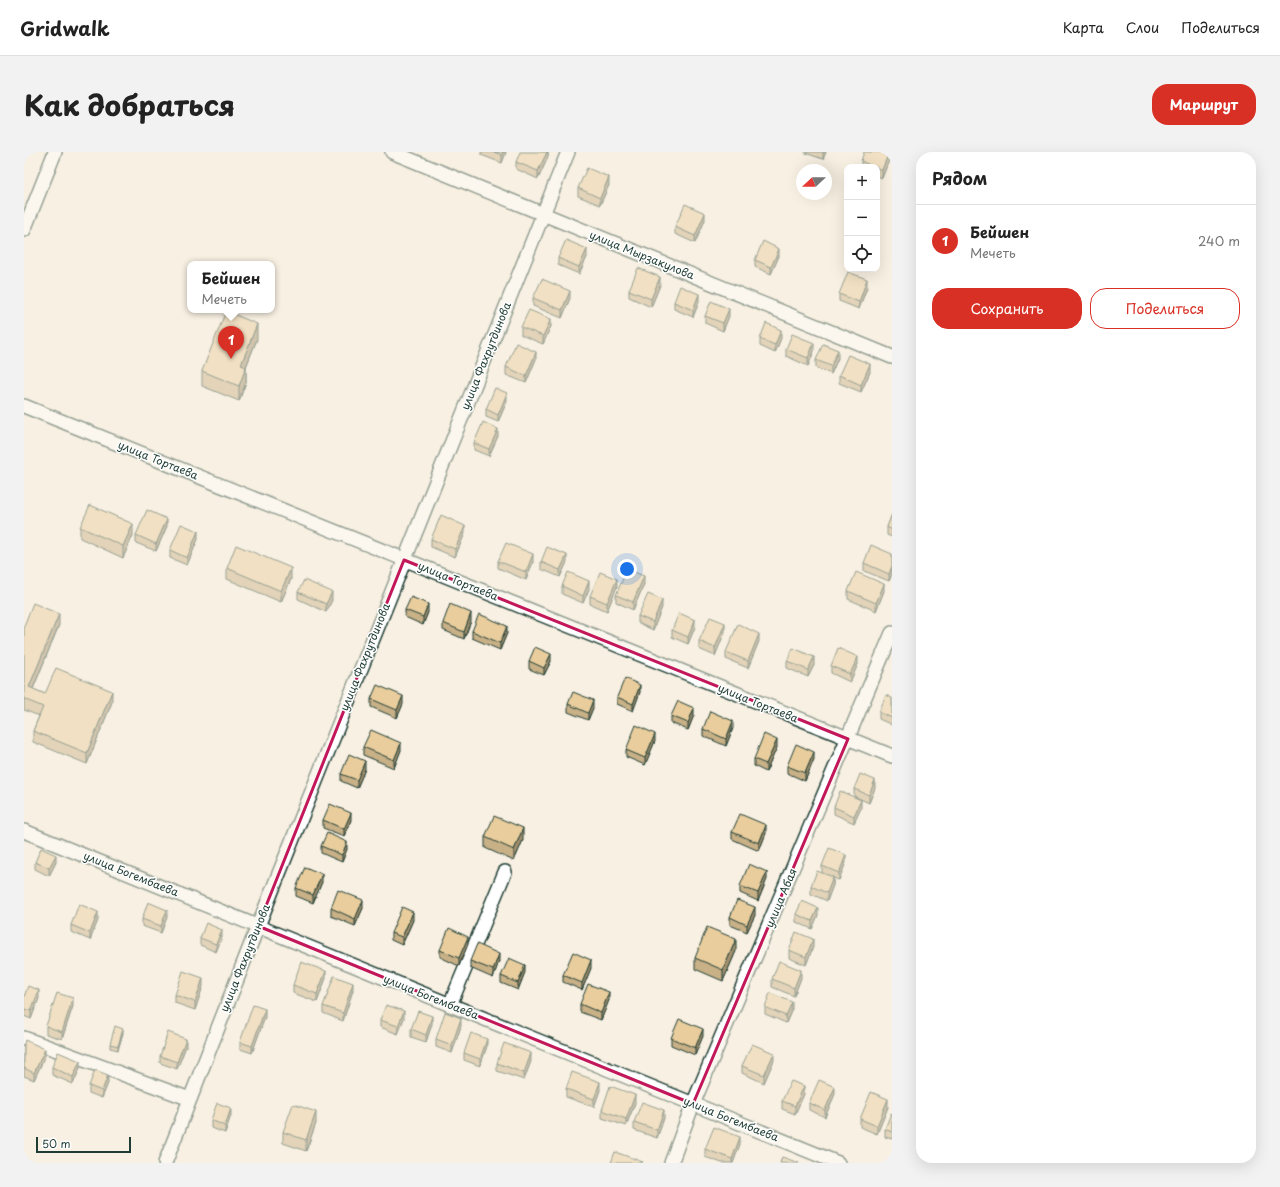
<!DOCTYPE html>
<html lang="ru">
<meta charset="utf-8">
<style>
body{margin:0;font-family:"Playpen Sans",sans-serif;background:#f2f2f2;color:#222}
.controls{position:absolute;right:12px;top:12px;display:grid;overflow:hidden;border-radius:8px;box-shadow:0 4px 16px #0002}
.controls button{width:36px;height:36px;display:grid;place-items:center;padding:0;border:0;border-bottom:1px solid #e0e0e0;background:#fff;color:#222;font:20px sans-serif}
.compass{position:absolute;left:772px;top:12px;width:36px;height:36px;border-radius:50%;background:#fff;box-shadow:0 4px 16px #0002;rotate:248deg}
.scale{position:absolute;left:12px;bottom:10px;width:95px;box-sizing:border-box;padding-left:4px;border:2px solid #1f3d34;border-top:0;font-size:11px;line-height:14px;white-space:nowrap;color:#1f3d34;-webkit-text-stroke:3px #fff;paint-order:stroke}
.you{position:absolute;left:603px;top:417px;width:14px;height:14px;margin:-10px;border:3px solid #fff;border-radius:50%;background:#1a73e8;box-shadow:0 0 0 6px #1a73e833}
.badge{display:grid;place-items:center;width:26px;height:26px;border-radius:50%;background:#d93025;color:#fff;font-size:13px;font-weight:700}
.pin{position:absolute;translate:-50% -33px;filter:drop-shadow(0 1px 2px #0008)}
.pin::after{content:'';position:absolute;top:21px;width:14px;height:12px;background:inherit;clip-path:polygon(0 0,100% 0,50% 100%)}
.popup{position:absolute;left:163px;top:109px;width:88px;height:52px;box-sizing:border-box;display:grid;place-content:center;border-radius:8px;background:#fff;filter:drop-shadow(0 1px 3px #0005);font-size:13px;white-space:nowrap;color:#767676}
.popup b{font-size:15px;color:#222}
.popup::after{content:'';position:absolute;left:50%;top:100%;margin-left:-8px;border:8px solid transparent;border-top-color:#fff}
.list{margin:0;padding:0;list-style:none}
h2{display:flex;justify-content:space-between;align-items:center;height:52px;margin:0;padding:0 16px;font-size:17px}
h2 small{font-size:13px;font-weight:400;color:#767676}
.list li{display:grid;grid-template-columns:26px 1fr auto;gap:12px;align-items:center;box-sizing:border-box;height:72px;padding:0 16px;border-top:1px solid #e0e0e0}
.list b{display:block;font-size:15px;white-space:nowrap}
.list p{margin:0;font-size:13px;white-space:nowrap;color:#767676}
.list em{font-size:13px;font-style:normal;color:#767676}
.actions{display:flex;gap:8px;padding:12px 16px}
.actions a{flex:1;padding:9px 0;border:1px solid #d93025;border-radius:16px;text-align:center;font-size:14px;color:#d93025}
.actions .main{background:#d93025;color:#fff}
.icon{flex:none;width:22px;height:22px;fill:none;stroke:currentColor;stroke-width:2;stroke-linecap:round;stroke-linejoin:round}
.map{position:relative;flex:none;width:868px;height:1011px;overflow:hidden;border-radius:16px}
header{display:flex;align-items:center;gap:24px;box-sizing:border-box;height:56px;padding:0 20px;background:#fff;border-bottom:1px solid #e0e0e0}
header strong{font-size:19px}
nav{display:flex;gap:22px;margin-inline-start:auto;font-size:14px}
.intro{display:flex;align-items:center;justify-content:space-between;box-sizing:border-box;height:96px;padding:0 24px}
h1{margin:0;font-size:28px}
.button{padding:10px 18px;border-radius:16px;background:#d93025;color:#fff;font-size:14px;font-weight:700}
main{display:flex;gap:24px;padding:0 24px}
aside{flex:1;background:#fff;border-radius:16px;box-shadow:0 4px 16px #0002}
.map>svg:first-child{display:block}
</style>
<header>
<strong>Gridwalk</strong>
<nav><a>Карта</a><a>Слои</a><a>Поделиться</a></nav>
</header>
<div class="intro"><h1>Как добраться</h1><a class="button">Маршрут</a></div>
<main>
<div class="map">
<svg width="868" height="1011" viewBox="0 0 868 1011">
<rect width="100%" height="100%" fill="#f8f0e2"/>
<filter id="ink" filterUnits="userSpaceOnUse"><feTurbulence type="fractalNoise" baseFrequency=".025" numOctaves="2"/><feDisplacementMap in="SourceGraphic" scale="8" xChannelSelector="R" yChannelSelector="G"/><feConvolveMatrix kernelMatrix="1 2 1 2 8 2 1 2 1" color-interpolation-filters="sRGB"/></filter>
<g filter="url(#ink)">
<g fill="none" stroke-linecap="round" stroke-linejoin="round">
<!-- street casing -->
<g stroke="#1f3d34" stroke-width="16">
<path id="street" d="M368,0L868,205
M0,78L31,0
M0,254L868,604
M0,679L814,1011
M426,853L481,720
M0,886L166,947
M141,1011L234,774L544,0
M647,1011L669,952L868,481"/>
</g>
<!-- street -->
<use href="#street" stroke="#fff" stroke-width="13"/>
</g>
<!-- wall -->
<path fill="#c8b087" stroke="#1f3d34" d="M457,0H482L478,11L457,3Z
M524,0V5L514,27L492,17V10Z
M781,0H802L799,7L781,1Z
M865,8L858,26L853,24V15H837V9Z
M585,33L576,53L554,44V36Z
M681,68L671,91L651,82V75Z
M755,104L747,122L731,115V108Z
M563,105L555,122L534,113V106Z
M636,133L627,155L605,145V138Z
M843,135L835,157L815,149V142Z
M509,146H546L538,166L509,154Z
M650,150H675L669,165L650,157Z
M681,164H705L699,179L681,171Z
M527,174L519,192L497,183V175Z
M757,186L751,201L736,194V187Z
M233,187L222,215V230L215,249L178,234V219Z
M762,197L790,199L784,214L762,204Z
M814,206L807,222L792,216V208Z
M512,207L502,231L482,223V215Z
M846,220L837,240L815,231V223Z
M483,249L474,270L462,265V257Z
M474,284L465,304L450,298V291Z
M868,362V385L863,383V375Z
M143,374L132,399L112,391V383Z
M56,375L109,383L99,406L56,386Z
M441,381L431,405L407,395V387Z
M174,387L163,413L146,406V398Z
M868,402V422L865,429L840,419V411Z
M474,409L509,410L502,428L474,416Z
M517,410H543L536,425L517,417Z
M203,416L267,427L257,450L203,427Z
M620,432L609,458L592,450V443Z
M538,434L565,437L559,451L538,442Z
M593,434L583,459L566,452V444Z
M824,439H860L852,459L824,447Z
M274,440L308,448L302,460L274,447Z
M638,455L629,478L614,471V464Z
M381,458L404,460L399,473L381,465Z
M447,469L440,487L419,478V471Z
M35,473L9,537L21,542L88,550L63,612L9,590V579L15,564L0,558V474Z
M671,475L664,492L648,485V478Z
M448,479L483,481L476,498L448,486Z
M701,479L691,504L675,497V489Z
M735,489L724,516L702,507V500Z
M505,509H527L520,523L505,517Z
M763,509L790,513L784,525L763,516Z
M834,512L826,530L807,521V514Z
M616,540L609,559L593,552V545Z
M868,546V573L855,567V560Z
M347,547L379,552L373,566L347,555Z
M544,552L569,556L564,568L544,560Z
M670,563L664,578L647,571V564Z
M709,576L702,594L679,584V577Z
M631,589L621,613L602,605V598Z
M339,595L377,598L370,616L339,603Z
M753,595L742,620L730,614V607Z
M790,607L781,629L763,621V614Z
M341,617L333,636L317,629V622Z
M851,636L845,651L830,644V637Z
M810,655L837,656L830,671L810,662Z
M299,668H327L320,684L299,676Z
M708,680L742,681L735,699L708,687Z
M461,685L499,688L490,709L461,696Z
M297,694L323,697L318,710L297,701Z
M11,710H32L25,724L11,717Z
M822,710L815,728L809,726V733L803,749L787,742V734L798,721V714Z
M743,727L734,749L716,741V734Z
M298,730L289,751L272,744V736Z
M307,756H339L331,774L307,764Z
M772,762L794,763L788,777L772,770Z
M731,763L723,780L706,773V765Z
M143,765L137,781L118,774V767Z
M74,768L66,788L47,780V773Z
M389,768L378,793L367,788V781Z
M198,785L192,800L176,793V786Z
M444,792L435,814L416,805V798Z
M789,795L782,813L765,806V798Z
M712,799L699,829L671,817V806Z
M446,809H475L469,826L446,816Z
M567,816L558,838L539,830V823Z
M501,820L494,838L477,831V824Z
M302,826L293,850L269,841V833Z
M777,826L770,844L748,835V827Z
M179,834L171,858L151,851V843Z
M329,838L319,869L299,861V854Z
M0,845L15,846L7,867L0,864Z
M585,848L577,868L556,860V852Z
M49,854L38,887L22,882V874Z
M741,855L768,857L762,871L741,862Z
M241,865L228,901L216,897V890Z
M380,866L374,882L356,875V868Z
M408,872L402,890L387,885V877Z
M437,874L428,901L412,895V887Z
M99,881L94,898L86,896V892Z
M679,884L671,903L647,893V886Z
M0,892L21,904L10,928L0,924Z
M162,894L153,917L136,911V904Z
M463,894L456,914L440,908V901Z
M750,908L740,931L718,921V914Z
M507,909L500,928L473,919V911Z
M28,915L56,916L49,932L28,923Z
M84,931L78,946L65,941V934Z
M542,937L576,938L570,955L542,945Z
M780,942L771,962L758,957V949Z
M811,942L801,965L785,958V951Z
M611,951L602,974L578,966V958Z
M864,955L853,982L836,975V967Z
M868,962V987L861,985V977Z
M207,963L201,981L187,976V968Z
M640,966L633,986L610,978V970Z
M292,971L282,999L259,991V980Z
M716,992L709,1011H698L681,1005V997Z"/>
<!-- shaded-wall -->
<path fill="#a3906e" stroke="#1f3d34" d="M479,0H482L478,11V3Z
M523,0H524V5L514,27V19Z
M799,0H802L799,7Z
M865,0V8L858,26V18Z
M585,25V33L576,53V46Z
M681,61V68L671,91V84Z
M563,97V105L555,122V115Z
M755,97V104L747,122V115Z
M636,125V133L627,155V147Z
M843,127V135L835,157V150Z
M546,139V146L538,166V158Z
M675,142V150L669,165V158Z
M705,157V164L699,179V171Z
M527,167V174L519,192V184Z
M233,172V187L217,227V213Z
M757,178V186L751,201V193Z
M790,191V199L784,214V206Z
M814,198V206L807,222V214Z
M512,200V207L502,231V224Z
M846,212V220L837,240V233Z
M222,215V230L215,249V234Z
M483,241V249L474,270V263Z
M474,277V284L465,304V297Z
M143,367V374L132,399V392Z
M109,372V383L99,406V394Z
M441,374V381L431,405V397Z
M174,379V387L163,413V406Z
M509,402V410L502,428V420Z
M543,403V410L536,425V418Z
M868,414V422L865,429V422Z
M267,416V427L257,450V439Z
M620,424V432L609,458V450Z
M593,427V434L583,459V451Z
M565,429V437L559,451V444Z
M860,432V439L852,459V451Z
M308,440V448L302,460V452Z
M638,448V455L629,478V470Z
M404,452V460L399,473V465Z
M447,461V469L440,487V480Z
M35,462V473L5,546V535Z
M671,468V475L664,492V485Z
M701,471V479L691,504V496Z
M483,474V481L476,498V491Z
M735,482V489L724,516V509Z
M527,502V509L520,523V516Z
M790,505V513L784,525V518Z
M834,505V512L826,530V522Z
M616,533V540L609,559V552Z
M88,539V550L63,612V601Z
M379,544V552L373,566V558Z
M569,548V556L564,568V561Z
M670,556V563L664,578V571Z
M709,569V576L702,594V587Z
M631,582V589L621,613V606Z
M753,588V595L742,620V612Z
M377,591V598L370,616V608Z
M790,600V607L781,629V621Z
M341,609V617L333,636V628Z
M851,628V636L845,651V643Z
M837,648V656L830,671V664Z
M327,661V668L320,684V677Z
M742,673V681L735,699V691Z
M499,676V688L490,709V698Z
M323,690V697L318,710V703Z
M32,703V710L25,724V716Z
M822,703V710L815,728V721Z
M743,720V727L734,749V741Z
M298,722V730L289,751V743Z
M809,725V733L803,749V741Z
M339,748V756L331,774V767Z
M731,755V763L723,780V773Z
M794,756V763L788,777V769Z
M143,758V765L137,781V774Z
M74,760V768L66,788V781Z
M389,760V768L378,793V785Z
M198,778V785L192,800V792Z
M444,785V792L435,814V806Z
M712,787V799L699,829V818Z
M789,787V795L782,813V805Z
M475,802V809L469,826V818Z
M567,808V816L558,838V831Z
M501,813V820L494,838V831Z
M777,818V826L770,844V836Z
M302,819V826L293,850V842Z
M179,826V834L171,858V850Z
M329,831V838L319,869V861Z
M15,838V846L7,867V859Z
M585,840V848L577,868V861Z
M49,846V854L38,887V880Z
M768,850V857L762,871V864Z
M241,857V865L228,901V894Z
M380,859V866L374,882V874Z
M408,864V872L402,890V883Z
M437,866V874L428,901V893Z
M99,877V881L94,898V894Z
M679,877V884L671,903V896Z
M162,887V894L153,917V910Z
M463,887V894L456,914V907Z
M21,897V904L10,928V921Z
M507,901V909L500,928V921Z
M750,901V908L740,931V923Z
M56,909V916L49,932V925Z
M84,923V931L78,946V939Z
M576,930V938L570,955V947Z
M780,934V942L771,962V954Z
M811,935V942L801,965V958Z
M611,943V951L602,974V967Z
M864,947V955L853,982V974Z
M207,956V963L201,981V974Z
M640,958V966L633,986V978Z
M292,960V971L282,999V988Z
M716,985V992L709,1011H708V1007Z"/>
<!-- building -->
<path fill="#e9cd9d" stroke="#1f3d34" d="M470,0H479L478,3Z
M496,0H523L514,19L492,10Z
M840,0H865L858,18L853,16V15H850L837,9Z
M563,16L585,25L576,46L554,36Z
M661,52L681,61L671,84L651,75Z
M542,88L563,97L555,115L534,106Z
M739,89L755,97L747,115L731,108Z
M614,116L636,125L627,147L605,138Z
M824,120L843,127L835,150L815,142Z
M518,127L546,139L538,158L509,146Z
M656,134L675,142L669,158L650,150Z
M687,149L705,157L699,171L681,164Z
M505,158L527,167L519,184L497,175Z
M202,159L233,172L217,213L222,215L215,234L178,219Z
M742,171L757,178L751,193L736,187Z
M768,182L790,191L784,206L762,197Z
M492,191L512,200L502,224L482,215Z
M799,192L814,198L807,214L792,208Z
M824,203L846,212L837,233L815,223Z
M471,236L483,241L474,263L462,257Z
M459,270L474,277L465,297L450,291Z
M66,353L109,372L99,394L56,375Z
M123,358L143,367L132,392L112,383Z
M868,362V378L863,375Z
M417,363L441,374L431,397L407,387Z
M157,372L174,379L163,406L146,398Z
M482,391L509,402L502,420L474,409Z
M212,393L267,416L257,439L203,416Z
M847,393L868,402V414L865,422L840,411Z
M523,395L543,403L536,418L517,410Z
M603,417L620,424L609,450L592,443Z
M544,420L565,429L559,444L538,434Z
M576,420L593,427L583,451L566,444Z
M832,420L860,432L852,451L824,439Z
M280,428L308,440L302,452L274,440Z
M624,442L638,448L629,470L614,464Z
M387,445L404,452L399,465L381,458Z
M9,451L35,462L5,535L21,542L32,516L88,539L63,601L9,579L19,555L0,547V474Z
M426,452L447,461L440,480L419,471Z
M655,461L671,468L664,485L648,478Z
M455,462L483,474L476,491L448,479Z
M686,465L701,471L691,496L675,489Z
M714,472L735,482L724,509L702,500Z
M511,495L527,502L520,516L505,509Z
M769,496L790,505L784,518L763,509Z
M814,496L834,505L826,522L807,514Z
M601,526L616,533L609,552L593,545Z
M353,533L379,544L373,558L347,547Z
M549,540L569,548L564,561L544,552Z
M862,543L868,546V566L855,560Z
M654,549L670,556L664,571L647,564Z
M686,559L709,569L702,587L679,577Z
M612,573L631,582L621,606L602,598Z
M347,578L377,591L370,608L339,595Z
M740,582L753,588L742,612L730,607Z
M772,592L790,600L781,621L763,614Z
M325,602L341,609L333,628L317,622Z
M836,622L851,628L845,643L830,637Z
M816,639L837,648L830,664L810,655Z
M306,652L327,661L320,677L299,668Z
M716,662L742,673L735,691L708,680Z
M470,664L499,676L490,698L461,685Z
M303,681L323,690L318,703L297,694Z
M17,696L32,703L25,716L11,710Z
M805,696L822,703L815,721L798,714Z
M725,712L743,720L734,741L716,734Z
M281,715L298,722L289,743L272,736Z
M793,719L809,725L803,741L787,734Z
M314,738L339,748L331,767L307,756Z
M713,748L731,755L723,773L706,765Z
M778,749L794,756L788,769L772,762Z
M124,750L143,758L137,774L118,767Z
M55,752L74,760L66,781L47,773Z
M378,755L389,760L378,785L367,781Z
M182,771L198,778L192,792L176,786Z
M683,775L712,787L699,818L671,806Z
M425,776L444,785L435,806L416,798Z
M772,780L789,787L782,805L765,798Z
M453,792L475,802L469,818L446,809Z
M549,800L567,808L558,831L539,823Z
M485,806L501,813L494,831L477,824Z
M755,809L777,818L770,836L748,827Z
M277,810L302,819L293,842L269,833Z
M159,819L179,826L171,850L151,843Z
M310,824L329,831L319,861L299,854Z
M564,832L585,840L577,861L556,852Z
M4,834L15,838L7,859L0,857V845Z
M33,841L49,846L38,880L22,874Z
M746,841L768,850L762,864L741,855Z
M229,853L241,857L228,894L216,890Z
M362,853L380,859L374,874L356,868Z
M394,859L408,864L402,883L387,877Z
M421,860L437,866L428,893L412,887Z
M655,867L679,877L671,896L647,886Z
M91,874L99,877L94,894L86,892Z
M144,880L162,887L153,910L136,904Z
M447,881L463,887L456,907L440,901Z
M1,888L21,897L10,921L0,916V892Z
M480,891L507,901L500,921L473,911Z
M728,892L750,901L740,923L718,914Z
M34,900L56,909L49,925L28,915Z
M71,918L84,923L78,939L65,934Z
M548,920L576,930L570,947L542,937Z
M795,928L811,935L801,958L785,951Z
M767,929L780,934L771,954L758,949Z
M586,934L611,943L602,967L578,958Z
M847,940L864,947L853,974L836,967Z
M618,950L640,958L633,978L610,970Z
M193,951L207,956L201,974L187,968Z
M269,952L292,960L282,988L259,980Z
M867,961L868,962V980L861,977Z
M690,975L716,985L708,1007L681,997Z
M591,1000L619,1010L618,1011H587Z
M758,1005L775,1011H756Z"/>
</g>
<!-- marked area -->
<path d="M0 0H868V1011H0ZM380,408L824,587L669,952L234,774Z" fill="#f8f0e2" fill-opacity=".55" fill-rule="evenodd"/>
<path fill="none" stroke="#c2185b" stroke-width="3" stroke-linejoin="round" d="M380,408L824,587L669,952L234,774Z"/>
<g text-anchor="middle" stroke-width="3" stroke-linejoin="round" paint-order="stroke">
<!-- street labels -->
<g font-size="11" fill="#1f3d34" stroke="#fff">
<text transform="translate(618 103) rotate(22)" y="4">улица Мырзакулова</text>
<text transform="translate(462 204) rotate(-68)" y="4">улица Фахрутдинова</text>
<text transform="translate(134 308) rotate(22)" y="4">улица Тортаева</text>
<text transform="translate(434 429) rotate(22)" y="4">улица Тортаева</text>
<text transform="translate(341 505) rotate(-68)" y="4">улица Фахрутдинова</text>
<text transform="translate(734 551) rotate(22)" y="4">улица Тортаева</text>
<text transform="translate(107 722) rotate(22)" y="4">улица Богембаева</text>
<text transform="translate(757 746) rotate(-67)" y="4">улица Абая</text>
<text transform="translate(221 806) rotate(-68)" y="4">улица Фахрутдинова</text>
<text transform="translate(407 845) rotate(22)" y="4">улица Богембаева</text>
<text transform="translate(707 967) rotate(22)" y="4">улица Богембаева</text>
</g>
</g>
</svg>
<div class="controls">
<button>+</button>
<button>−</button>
<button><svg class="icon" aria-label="locate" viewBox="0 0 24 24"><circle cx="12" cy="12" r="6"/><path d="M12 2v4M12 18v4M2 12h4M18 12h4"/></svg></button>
</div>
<svg class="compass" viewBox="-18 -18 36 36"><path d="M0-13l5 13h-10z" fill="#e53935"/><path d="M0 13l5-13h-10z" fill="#767676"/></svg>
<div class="scale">50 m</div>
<div class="you"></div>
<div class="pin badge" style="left:207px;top:207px">1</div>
<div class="popup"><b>Бейшен</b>Мечеть</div>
</div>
<aside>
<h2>Рядом<small></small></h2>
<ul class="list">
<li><span class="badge">1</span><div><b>Бейшен</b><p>Мечеть</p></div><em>240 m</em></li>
</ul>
<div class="actions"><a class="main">Сохранить</a><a>Поделиться</a></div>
</aside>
</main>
